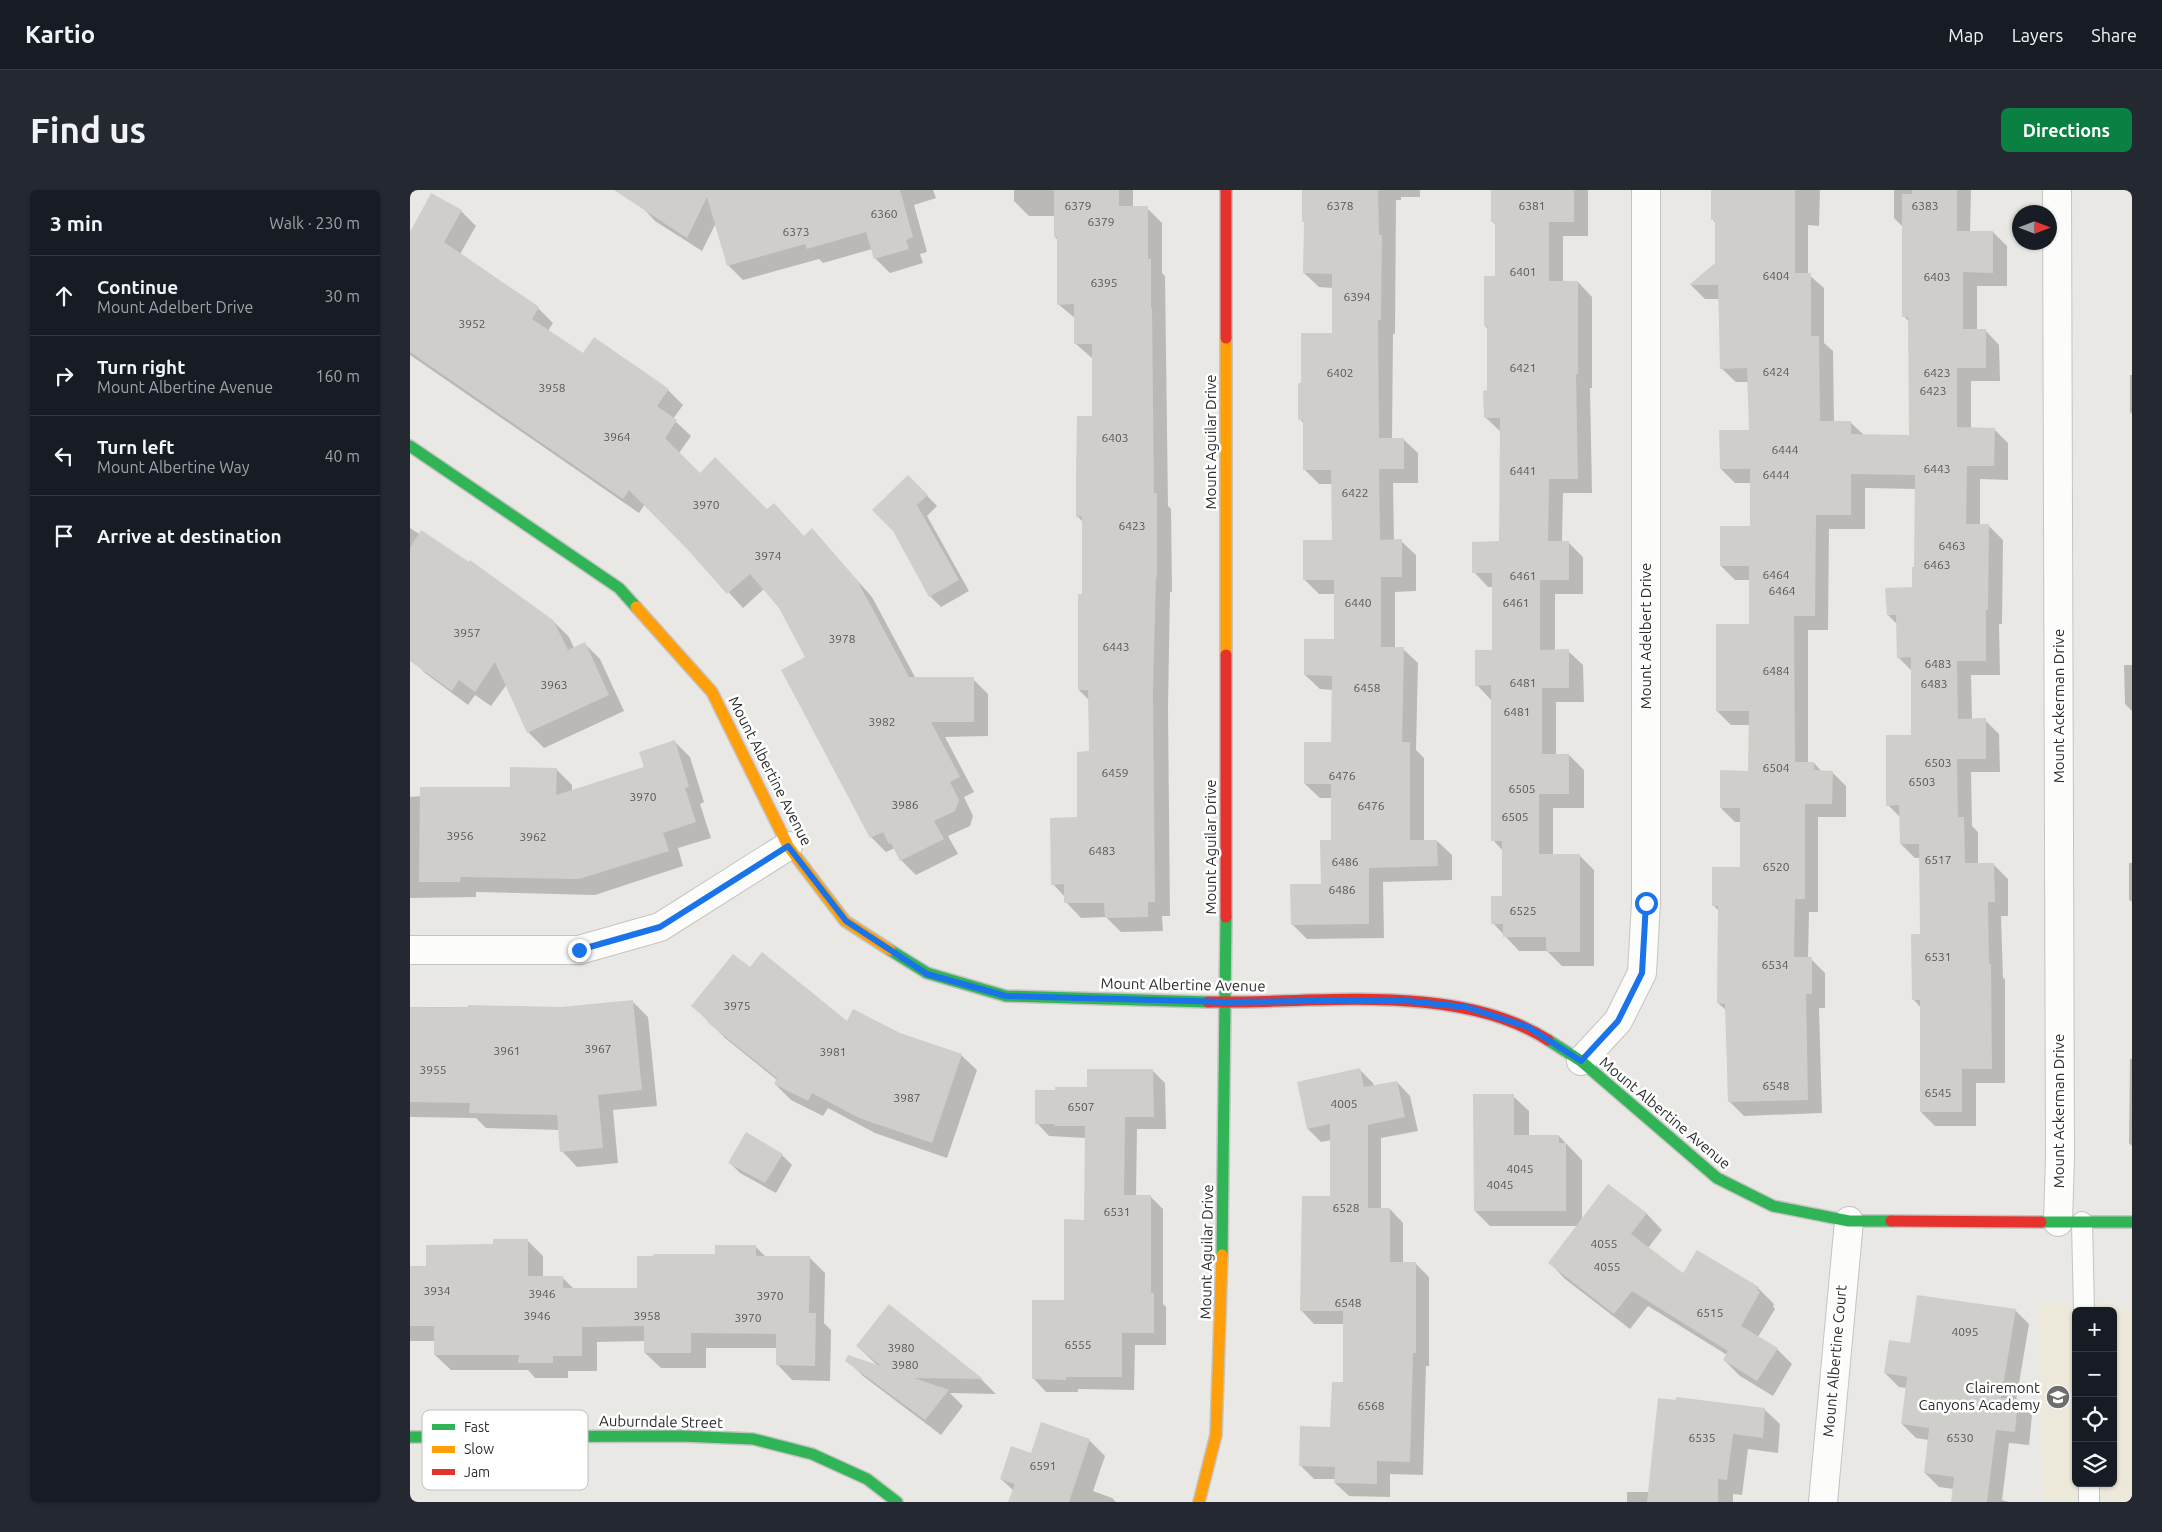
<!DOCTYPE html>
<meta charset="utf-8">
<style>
body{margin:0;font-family:Ubuntu,sans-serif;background:#242831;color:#f1f3f6}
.controls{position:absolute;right:15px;bottom:15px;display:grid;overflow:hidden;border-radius:8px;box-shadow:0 1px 4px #0004}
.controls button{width:45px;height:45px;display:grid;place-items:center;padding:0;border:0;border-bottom:1px solid #363941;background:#171b24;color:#f1f3f6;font:25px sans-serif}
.compass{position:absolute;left:1602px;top:15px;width:45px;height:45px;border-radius:50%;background:#171b24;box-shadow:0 1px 4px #0004;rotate:90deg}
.stop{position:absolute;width:15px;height:15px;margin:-11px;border:4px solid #1a73e8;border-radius:50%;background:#fff}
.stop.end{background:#1a73e8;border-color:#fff;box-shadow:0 1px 5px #0008}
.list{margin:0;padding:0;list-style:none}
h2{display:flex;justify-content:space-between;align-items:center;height:65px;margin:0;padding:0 20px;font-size:21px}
h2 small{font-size:16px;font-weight:400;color:#9ea1a6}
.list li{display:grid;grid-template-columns:32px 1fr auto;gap:15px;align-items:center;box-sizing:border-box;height:80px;padding:0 20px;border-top:1px solid #363941}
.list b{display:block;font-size:19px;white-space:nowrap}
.list p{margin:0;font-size:16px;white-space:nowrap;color:#9ea1a6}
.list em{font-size:16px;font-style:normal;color:#9ea1a6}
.icon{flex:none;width:28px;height:28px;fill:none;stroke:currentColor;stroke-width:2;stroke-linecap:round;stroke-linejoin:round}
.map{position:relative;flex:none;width:1722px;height:1312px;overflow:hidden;border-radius:8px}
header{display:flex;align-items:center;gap:30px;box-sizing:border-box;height:70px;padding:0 25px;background:#171b24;border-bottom:1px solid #363941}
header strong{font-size:24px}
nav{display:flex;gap:28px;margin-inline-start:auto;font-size:18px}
.intro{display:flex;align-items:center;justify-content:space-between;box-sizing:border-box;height:120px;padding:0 30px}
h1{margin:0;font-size:35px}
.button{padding:12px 22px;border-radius:8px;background:#0b8043;color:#fff;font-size:18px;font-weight:700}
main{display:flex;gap:30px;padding:0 30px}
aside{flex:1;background:#171b24;border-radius:8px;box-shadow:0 1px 4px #0004}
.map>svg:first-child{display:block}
</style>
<header>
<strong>Kartio</strong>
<nav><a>Map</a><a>Layers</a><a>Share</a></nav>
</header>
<div class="intro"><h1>Find us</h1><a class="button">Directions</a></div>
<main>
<aside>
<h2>3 min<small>Walk · 230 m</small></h2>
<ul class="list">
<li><svg class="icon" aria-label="ahead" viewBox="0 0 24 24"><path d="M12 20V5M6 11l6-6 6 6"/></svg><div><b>Continue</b><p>Mount Adelbert Drive</p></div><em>30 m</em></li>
<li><svg class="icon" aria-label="right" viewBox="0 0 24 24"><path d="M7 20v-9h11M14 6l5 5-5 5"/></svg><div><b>Turn right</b><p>Mount Albertine Avenue</p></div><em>160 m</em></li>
<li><svg class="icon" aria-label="left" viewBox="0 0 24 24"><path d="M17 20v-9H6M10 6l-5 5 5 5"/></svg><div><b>Turn left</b><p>Mount Albertine Way</p></div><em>40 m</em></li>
<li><svg class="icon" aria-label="arrive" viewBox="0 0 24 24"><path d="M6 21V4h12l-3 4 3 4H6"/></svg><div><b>Arrive at destination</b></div></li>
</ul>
</aside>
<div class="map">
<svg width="1722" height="1312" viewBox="0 0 1722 1312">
<rect width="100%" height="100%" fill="#eae8e4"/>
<!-- education -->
<path fill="#ece8da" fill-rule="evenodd" d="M1628,1113L1722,1117V1312H1633ZM1666,1121H1703V1293H1666Z"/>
<!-- shadow -->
<path fill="#0003" d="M239,0H523L526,8L504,15L517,62L510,64L513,73L480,83L465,68L462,59L413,73L409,69L333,90L318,75L306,33L292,61L245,31L231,16Z
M604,0H723V18H737L752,33V83L755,86L758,316L761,319L762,402H760L758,517L760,726H752L753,741L711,742L696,727L671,728L656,712L655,707L643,694L668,628L680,562L679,510L669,500L673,405V332L667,326L683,227V169L666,154V129L648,114V50L645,47V26H619L604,11Z
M893,0H1010V7H991V10H986L985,144H983L982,249H993L1008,263V293H983L984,351H991L1006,365V401L985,402V458L993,459L1008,473L1006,560L1014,568V651H1027L1042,665V690L973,692L974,748L897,749L882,734L912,695L922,651V608H910L895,594L923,553V500L910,499L895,485L925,451V404H909L894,389L923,351L922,294H909L894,279V234L890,229L893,194L923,144V98L909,97L894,83L895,33L893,31Z
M1083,0H1178V46H1153V92H1168L1182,107V198H1180L1182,303H1153L1152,352H1158L1173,367V404H1145V461H1158L1173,475L1174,512H1146V565H1159L1174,580V618H1143V665H1169L1184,680V776H1152L1137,761H1109L1083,733L1093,707V661L1083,650L1081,510L1067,495L1083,461V397H1078L1064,382L1090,352L1091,242L1075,227L1078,201V139L1075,136L1087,88V36L1083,32Z
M1303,0H1410L1409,36L1398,35V84L1414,98V153L1423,161L1424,232H1440L1454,245L1500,246L1499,132L1494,126V38L1484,28V0H1561L1560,42H1583L1597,56V96H1567V141L1575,140L1589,155L1590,191H1561V239H1584L1598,253V290L1570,289V336H1579L1593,350L1592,434H1589L1590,485H1561L1562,530H1575L1589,544L1590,582H1561L1562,636L1568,642V674H1583L1598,689V726H1591L1593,788L1595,789V893H1566V936H1525L1511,922V818L1504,810L1512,745L1511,668H1505L1491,654V628L1478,615L1502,546V481L1488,467L1487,434L1478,425L1503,399L1505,378L1506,299L1455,298V339H1419L1418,440H1398V573H1404L1412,582H1422L1436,596V627H1408V722H1399L1398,769H1401L1415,783V818H1409L1412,923L1334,926L1320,912L1317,821L1308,813L1309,721L1304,716L1331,678V632H1325L1311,618L1339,582L1340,535H1321L1307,521L1340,436V390H1325L1311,376L1342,337V293H1325L1311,279L1340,241L1339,192H1326L1311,178L1309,109H1295L1281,95L1307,74V34L1303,30Z
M51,21L66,36L50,64L128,118L143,133L138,141L173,165L258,200L273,215L263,229L281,246L269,263L290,284L357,321L395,347L402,340L462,407L506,489H563L578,504V546L535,547L564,602L554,607L563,626L560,636L538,646L548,664L506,685L491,670L485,658L476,662L461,647L396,468L370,417L354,399L333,418L279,359L235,314L229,323L0,165V45Z
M1720,185H1722V224L1720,222Z
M498,286L527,316L517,326L559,401L531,417L520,406Z
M0,338L143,431L159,447L164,458L174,453L190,469L214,521L134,558L118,542L97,494L81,516L65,505L58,515L15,483L0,468Z
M1714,475H1722V521L1715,514Z
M264,551L280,567L294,612L290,614L301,648L268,658L273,676L185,705L66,702V707L0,708V607L101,599L146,579L162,595V601L236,578Z
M1719,673H1722V712L1719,710Z
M340,779L437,833L489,844L551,865L567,880L537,968L465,943L418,918L413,926L381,910L365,894L367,890L315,848L283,816Z
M223,812L238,827L247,916L203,920L208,973L167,977L152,961L150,940L76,938L66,928L0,927V817L151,818Z
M1720,869H1722V956L1719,953Z
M742,880L755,893L756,939H727L726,1006H740L753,1019V1114L756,1117V1155H725L724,1200L668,1199V1202H636L624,1189L656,1111L675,1031L676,948L639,946L627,933L678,899Z
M950,880L963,893L964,897L987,892L1000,906L1008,941L971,948V1019H980L993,1033V1073H1005L1019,1087V1176H1016L1013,1285L980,1284V1307L939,1306L925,1293V1289H904L890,1275L922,1238L934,1194V1134H904L891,1120L921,1007V950L911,952L898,939Z
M1103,906L1119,921V946H1149L1172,970V1031L1199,995L1237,1024L1252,1040L1238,1058L1273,1085L1287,1061L1348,1098L1364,1114L1363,1116L1365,1119L1348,1147L1367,1159L1382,1174L1363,1206L1330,1186L1314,1170L1317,1165L1238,1116L1220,1139L1155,1089L1140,1073L1168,1036H1080L1065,1021Z
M372,965L382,975L366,1003L330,983L320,973Z
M117,1050L133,1066V1087H152L164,1099H228L306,1065L345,1056L356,1067H399L415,1083L414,1133L421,1140L420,1191L382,1190L367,1174V1158H296V1178H251L235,1163V1151L187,1152V1181H158V1188H125L118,1180H41L25,1165V1151H0V1077H17L84,1056Z
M479,1115L572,1190L586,1204L540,1203L553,1216L531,1245L453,1186L437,1170L468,1176L447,1156Z
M1605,1120L1619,1134L1606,1211L1622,1225L1619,1255L1599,1253L1592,1310L1599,1312H1543L1544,1299L1529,1297L1515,1283L1519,1250L1506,1248L1492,1234L1497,1198L1489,1197L1475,1183L1501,1154Z
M1354,1219L1370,1234L1368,1263L1338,1259L1332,1305L1323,1304V1312H1217V1302H1239Z
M679,1250L695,1266L683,1301L702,1308L706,1312H601L604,1301L591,1289L621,1265Z"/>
<!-- building -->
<path fill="#cfceca" d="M204,0H490L503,47L496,50L499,59L464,69L456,42L397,59L395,54L317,76L297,7L277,48Z
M644,0H709V16H738V69H741V118H742L744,303H747V387H746L743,501L745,712H738V727L695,728L694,713H654V694L641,695L640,628L667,627V562L679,561L678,500H668V404H672V326L666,327V286L667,226H682V154H664V114L647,115V47H644Z
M892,0H968L969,45H972L971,130H968L969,248H994V279H969L970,350L992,349V387H971V457H994L992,552H1000V650H1027L1028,676L959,678V734L881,735L880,694H911L910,650H921V594H894V552H921L922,486L894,485V449H924V390H893V350H922L921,280H893V230H888V193H891V143H922V84L893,83L894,32H892Z
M1081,0H1164V32H1139V91H1168V184H1166L1168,289H1139L1138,351H1159V390H1130V460L1159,459V498H1132V564H1159V604H1129V664H1170V762H1136V747H1093V734H1081V706H1092V651H1081V495L1065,496V460H1082V383H1062V352L1089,351L1090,228H1074L1073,201L1077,200V136H1074V86H1085V32H1081Z
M1301,0H1385V83H1401V146H1409L1410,231H1441V244L1499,245L1498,127H1492V4H1502V0H1547V41H1583V83L1553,82V139H1576V178H1547V237L1585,238L1584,276H1557L1556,334H1579L1578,420H1576V471H1547L1548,529L1576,528V569H1547L1548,627H1554L1555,673H1584L1585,712H1578L1579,774H1581L1582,879H1552V922H1510V810H1502L1501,744H1510L1509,654H1490L1489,615L1476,616V545H1501V467L1487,468L1486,425H1477L1475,398L1502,397V377H1504L1505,285L1441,284V325H1406L1405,426H1384L1385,572H1404V580L1423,581L1422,614H1395V709H1385L1384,767H1402V804H1396L1398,910L1318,912L1315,814L1307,813L1308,716H1302V677H1330V618H1310V580L1338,581L1339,521H1306V434H1339V376H1310V336H1340V279H1310L1309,240H1339L1337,178L1310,179L1308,95H1279L1305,73V30H1301Z
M21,3L52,20L34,52L129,117L122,129L173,163L184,147L259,199L247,216L267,230L255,248L290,283L305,267L357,319L364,313L394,346L402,338L447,390L499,487H564V532H521L550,587L540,592L549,610L545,621L524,631L534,649L490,671L481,653L479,654L473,642L460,648L371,480L395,467L369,418L340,384L317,404L278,360L219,300L213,309L0,162V42Z
M498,285L518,305L507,315L549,390L519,407L483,341L462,320Z
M11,340L59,372L60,370L143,430L158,460L175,452L199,505L117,543L85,472L65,502L49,490L42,501L0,471V358Z
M265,550L279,597L275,598L286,632L253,643L259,661L169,689L51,687L50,692H9L10,597H100V577L147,578L146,605L234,577L229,562Z
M352,762L437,831L443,819L490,843L552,864L522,953L449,928L402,903L398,911L364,894L367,888L298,833L299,831L281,816L323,764L340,777Z
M223,810L232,900L188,905L193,958L150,962L147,925L59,923L60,913L0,912V817L58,818V815L151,817Z
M950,878L954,897L987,891L995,927L958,935V1018H980V1072H1006V1163H1003L1000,1272L967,1271V1294L924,1293L925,1277L889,1276L890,1236L920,1237L922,1192H933V1121H890L892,1006H920V934L897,939L887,892Z
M677,879H743L744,927H715L714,1005H741V1103H744V1143H712V1187H656V1190L622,1189V1110H654V1029L674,1030L675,936H644V934H625V900H645V897H677Z
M1063,904H1104V945H1149V953H1156V1021H1064Z
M336,942L373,964L355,993L318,973Z
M1198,994L1237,1023L1221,1044L1273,1083L1287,1060L1349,1097L1347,1100L1350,1102L1331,1136L1368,1158L1347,1191L1313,1170L1318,1161L1222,1101L1204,1124L1138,1073Z
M83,1049H118V1086H153V1098H227V1066H243V1064H305V1055H346V1066H400L399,1123H406L405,1176L366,1175V1144L281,1143V1163H234V1136L172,1137V1166H143V1173H108L109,1165H24V1136H0V1076H16V1055L83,1054Z
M1507,1105L1606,1119L1591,1208L1608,1209L1605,1242L1586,1240L1577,1312H1541L1544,1287L1514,1283L1519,1238L1491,1234L1497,1187L1474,1183L1479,1150L1500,1153Z
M479,1114L573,1189L504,1188L539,1200L515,1230L435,1171L438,1165L471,1176L446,1156Z
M1266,1207L1355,1218L1353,1248L1323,1244L1317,1290L1308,1289V1312H1237L1248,1208L1266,1210Z
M631,1232L680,1249L659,1312H598L605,1294L590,1289L601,1256L621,1263Z"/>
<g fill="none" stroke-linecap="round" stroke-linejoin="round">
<!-- lane casing -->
<g stroke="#c4c4c3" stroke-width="22">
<path id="lane" d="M1672,1032L1674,1121
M1679,1293V1312"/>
</g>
<!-- street casing -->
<g stroke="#c4c4c3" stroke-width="30">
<path id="street" d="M1647,0L1650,968L1648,1032
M0,760H169L250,737L378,656
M1171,871L1208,831L1232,783L1236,713V0
M1413,1312L1439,1031"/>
</g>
<!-- fast casing -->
<g stroke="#c4c4c3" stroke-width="14">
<path id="fast" d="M0,256L209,398L226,417
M480,760L517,783L596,806L798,812
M1138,850L1171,871L1307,988L1363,1016L1439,1031H1481
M1631,1032H1722
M812,1065L816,727
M0,1247L271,1246L343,1249L402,1264L457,1289L487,1312"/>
</g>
<!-- slow casing -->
<g stroke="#c4c4c3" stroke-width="14">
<path id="slow" d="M816,148V465
M226,417L302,502L378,656L435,731L480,760
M789,1312L806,1245L812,1065"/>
</g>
<!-- jam casing -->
<g stroke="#c4c4c3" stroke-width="14">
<path id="jam" d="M816,0V148
M816,465V727
M798,812C904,814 1046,791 1138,850
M1481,1031L1631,1032"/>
</g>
<!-- lane -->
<use href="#lane" stroke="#fcfcfb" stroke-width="20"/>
<!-- street -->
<use href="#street" stroke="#fcfcfb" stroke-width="28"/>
<!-- fast -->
<use href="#fast" stroke="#30b455" stroke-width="11"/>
<!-- slow -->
<use href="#slow" stroke="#ff9f0a" stroke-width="11"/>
<!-- jam -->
<use href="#jam" stroke="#e5322d" stroke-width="11"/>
</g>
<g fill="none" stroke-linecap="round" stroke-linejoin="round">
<!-- route -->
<path stroke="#1a73e8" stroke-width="6" d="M169,760L250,737L378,656L436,731L517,784L596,806L816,812L988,810L1056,817L1118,837L1171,871L1208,831L1232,783L1236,713"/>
</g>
<!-- icons -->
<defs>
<g id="school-disc" transform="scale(1.25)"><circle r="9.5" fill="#6f6e6d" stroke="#fff"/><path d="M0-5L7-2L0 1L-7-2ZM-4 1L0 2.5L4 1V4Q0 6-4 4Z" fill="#fff"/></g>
</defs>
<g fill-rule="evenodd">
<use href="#school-disc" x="1648" y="1207"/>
</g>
<g text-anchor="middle" stroke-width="5" stroke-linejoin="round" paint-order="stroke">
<!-- number labels -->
<g font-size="12" fill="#575756">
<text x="668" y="20">6379</text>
<text x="930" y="20">6378</text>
<text x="1122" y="20">6381</text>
<text x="1515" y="20">6383</text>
<text x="474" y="28">6360</text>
<text x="691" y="36">6379</text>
<text x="386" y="46">6373</text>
<text x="1113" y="86">6401</text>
<text x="1366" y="90">6404</text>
<text x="1527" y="91">6403</text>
<text x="694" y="97">6395</text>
<text x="947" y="111">6394</text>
<text x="62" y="138">3952</text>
<text x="1113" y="182">6421</text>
<text x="1366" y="186">6424</text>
<text x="930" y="187">6402</text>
<text x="1527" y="187">6423</text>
<text x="142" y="202">3958</text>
<text x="1523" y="205">6423</text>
<text x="207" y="251">3964</text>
<text x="705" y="252">6403</text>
<text x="1375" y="264">6444</text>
<text x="1527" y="283">6443</text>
<text x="1113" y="285">6441</text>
<text x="1366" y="289">6444</text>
<text x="945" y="307">6422</text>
<text x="296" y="319">3970</text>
<text x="722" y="340">6423</text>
<text x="1542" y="360">6463</text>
<text x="358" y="370">3974</text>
<text x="1527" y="379">6463</text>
<text x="1366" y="389">6464</text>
<text x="1113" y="390">6461</text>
<text x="1372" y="405">6464</text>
<text x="948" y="417">6440</text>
<text x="1106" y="417">6461</text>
<text x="57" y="447">3957</text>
<text x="432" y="453">3978</text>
<text x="706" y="461">6443</text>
<text x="1528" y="478">6483</text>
<text x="1366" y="485">6484</text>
<text x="1113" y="497">6481</text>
<text x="1524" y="498">6483</text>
<text x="144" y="499">3963</text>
<text x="957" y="502">6458</text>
<text x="1107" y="526">6481</text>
<text x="472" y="536">3982</text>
<text x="1528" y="577">6503</text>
<text x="1366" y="582">6504</text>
<text x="705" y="587">6459</text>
<text x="932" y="590">6476</text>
<text x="1512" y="596">6503</text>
<text x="1112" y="603">6505</text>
<text x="233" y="611">3970</text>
<text x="495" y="619">3986</text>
<text x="961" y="620">6476</text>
<text x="1105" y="631">6505</text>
<text x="50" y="650">3956</text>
<text x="123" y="651">3962</text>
<text x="692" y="665">6483</text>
<text x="1528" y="674">6517</text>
<text x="935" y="676">6486</text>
<text x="1366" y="681">6520</text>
<text x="932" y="704">6486</text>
<text x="1113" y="725">6525</text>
<text x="1528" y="771">6531</text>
<text x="1365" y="779">6534</text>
<text x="327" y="820">3975</text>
<text x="188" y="863">3967</text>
<text x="97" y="865">3961</text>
<text x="423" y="866">3981</text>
<text x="23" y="884">3955</text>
<text x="1366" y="900">6548</text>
<text x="1528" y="907">6545</text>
<text x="497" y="912">3987</text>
<text x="934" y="918">4005</text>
<text x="671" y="921">6507</text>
<text x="1110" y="983">4045</text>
<text x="1090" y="999">4045</text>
<text x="936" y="1022">6528</text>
<text x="707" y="1026">6531</text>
<text x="1194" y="1058">4055</text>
<text x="1197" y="1081">4055</text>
<text x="27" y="1105">3934</text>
<text x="132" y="1108">3946</text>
<text x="360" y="1110">3970</text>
<text x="938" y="1117">6548</text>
<text x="1300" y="1127">6515</text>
<text x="127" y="1130">3946</text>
<text x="237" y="1130">3958</text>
<text x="338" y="1132">3970</text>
<text x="1555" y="1146">4095</text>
<text x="668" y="1159">6555</text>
<text x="491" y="1162">3980</text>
<text x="495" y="1179">3980</text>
<text x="961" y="1220">6568</text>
<text x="1292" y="1252">6535</text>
<text x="1550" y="1252">6530</text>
<text x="633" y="1280">6591</text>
</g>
<!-- street labels -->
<g font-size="15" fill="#2d2d2d" stroke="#fff">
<text transform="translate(801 252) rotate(-90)" y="5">Mount Aguilar Drive</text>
<text transform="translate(1236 446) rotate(-90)" y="5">Mount Adelbert Drive</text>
<text transform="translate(1649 516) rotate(-90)" y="5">Mount Ackerman Drive</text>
<text transform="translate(360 581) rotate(63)" y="5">Mount Albertine Avenue</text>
<text transform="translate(801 657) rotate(-90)" y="5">Mount Aguilar Drive</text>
<text transform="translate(773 795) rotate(1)" y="5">Mount Albertine Avenue</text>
<text transform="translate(1649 921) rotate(-90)" y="5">Mount Ackerman Drive</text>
<text transform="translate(1255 923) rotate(40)" y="5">Mount Albertine Avenue</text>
<text transform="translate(797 1062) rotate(-89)" y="5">Mount Aguilar Drive</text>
<text transform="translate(1425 1171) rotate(-85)" y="5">Mount Albertine Court</text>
<text transform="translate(251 1232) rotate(1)" y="5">Auburndale Street</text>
</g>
<!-- poi labels -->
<g font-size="15" fill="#2d2d2d" stroke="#fff" text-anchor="end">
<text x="1630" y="1203">Clairemont<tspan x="1630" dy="17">Canyons Academy</tspan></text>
</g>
</g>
<!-- legend -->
<rect x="12" y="1220" width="166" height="80" rx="8" fill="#fff" stroke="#c0c0c0" stroke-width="1"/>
<rect x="22" y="1234" width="23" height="6" fill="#30b455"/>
<rect x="22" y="1256" width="23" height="7" fill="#ff9f0a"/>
<rect x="22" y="1279" width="23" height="6" fill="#e5322d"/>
<g font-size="14" fill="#2d2d2d">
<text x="54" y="1242">Fast</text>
<text x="54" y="1264">Slow</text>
<text x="54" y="1287">Jam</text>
</g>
</svg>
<div class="controls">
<button>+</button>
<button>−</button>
<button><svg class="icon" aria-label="locate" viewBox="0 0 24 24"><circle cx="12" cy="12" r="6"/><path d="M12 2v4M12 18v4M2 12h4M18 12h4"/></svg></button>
<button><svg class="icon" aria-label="layers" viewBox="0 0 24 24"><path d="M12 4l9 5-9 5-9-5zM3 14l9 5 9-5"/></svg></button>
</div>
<svg class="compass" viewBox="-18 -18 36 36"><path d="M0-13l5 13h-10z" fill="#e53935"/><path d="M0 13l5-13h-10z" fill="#9ea1a6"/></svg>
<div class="stop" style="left:1236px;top:713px"></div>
<div class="stop end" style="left:169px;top:760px"></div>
</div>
</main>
